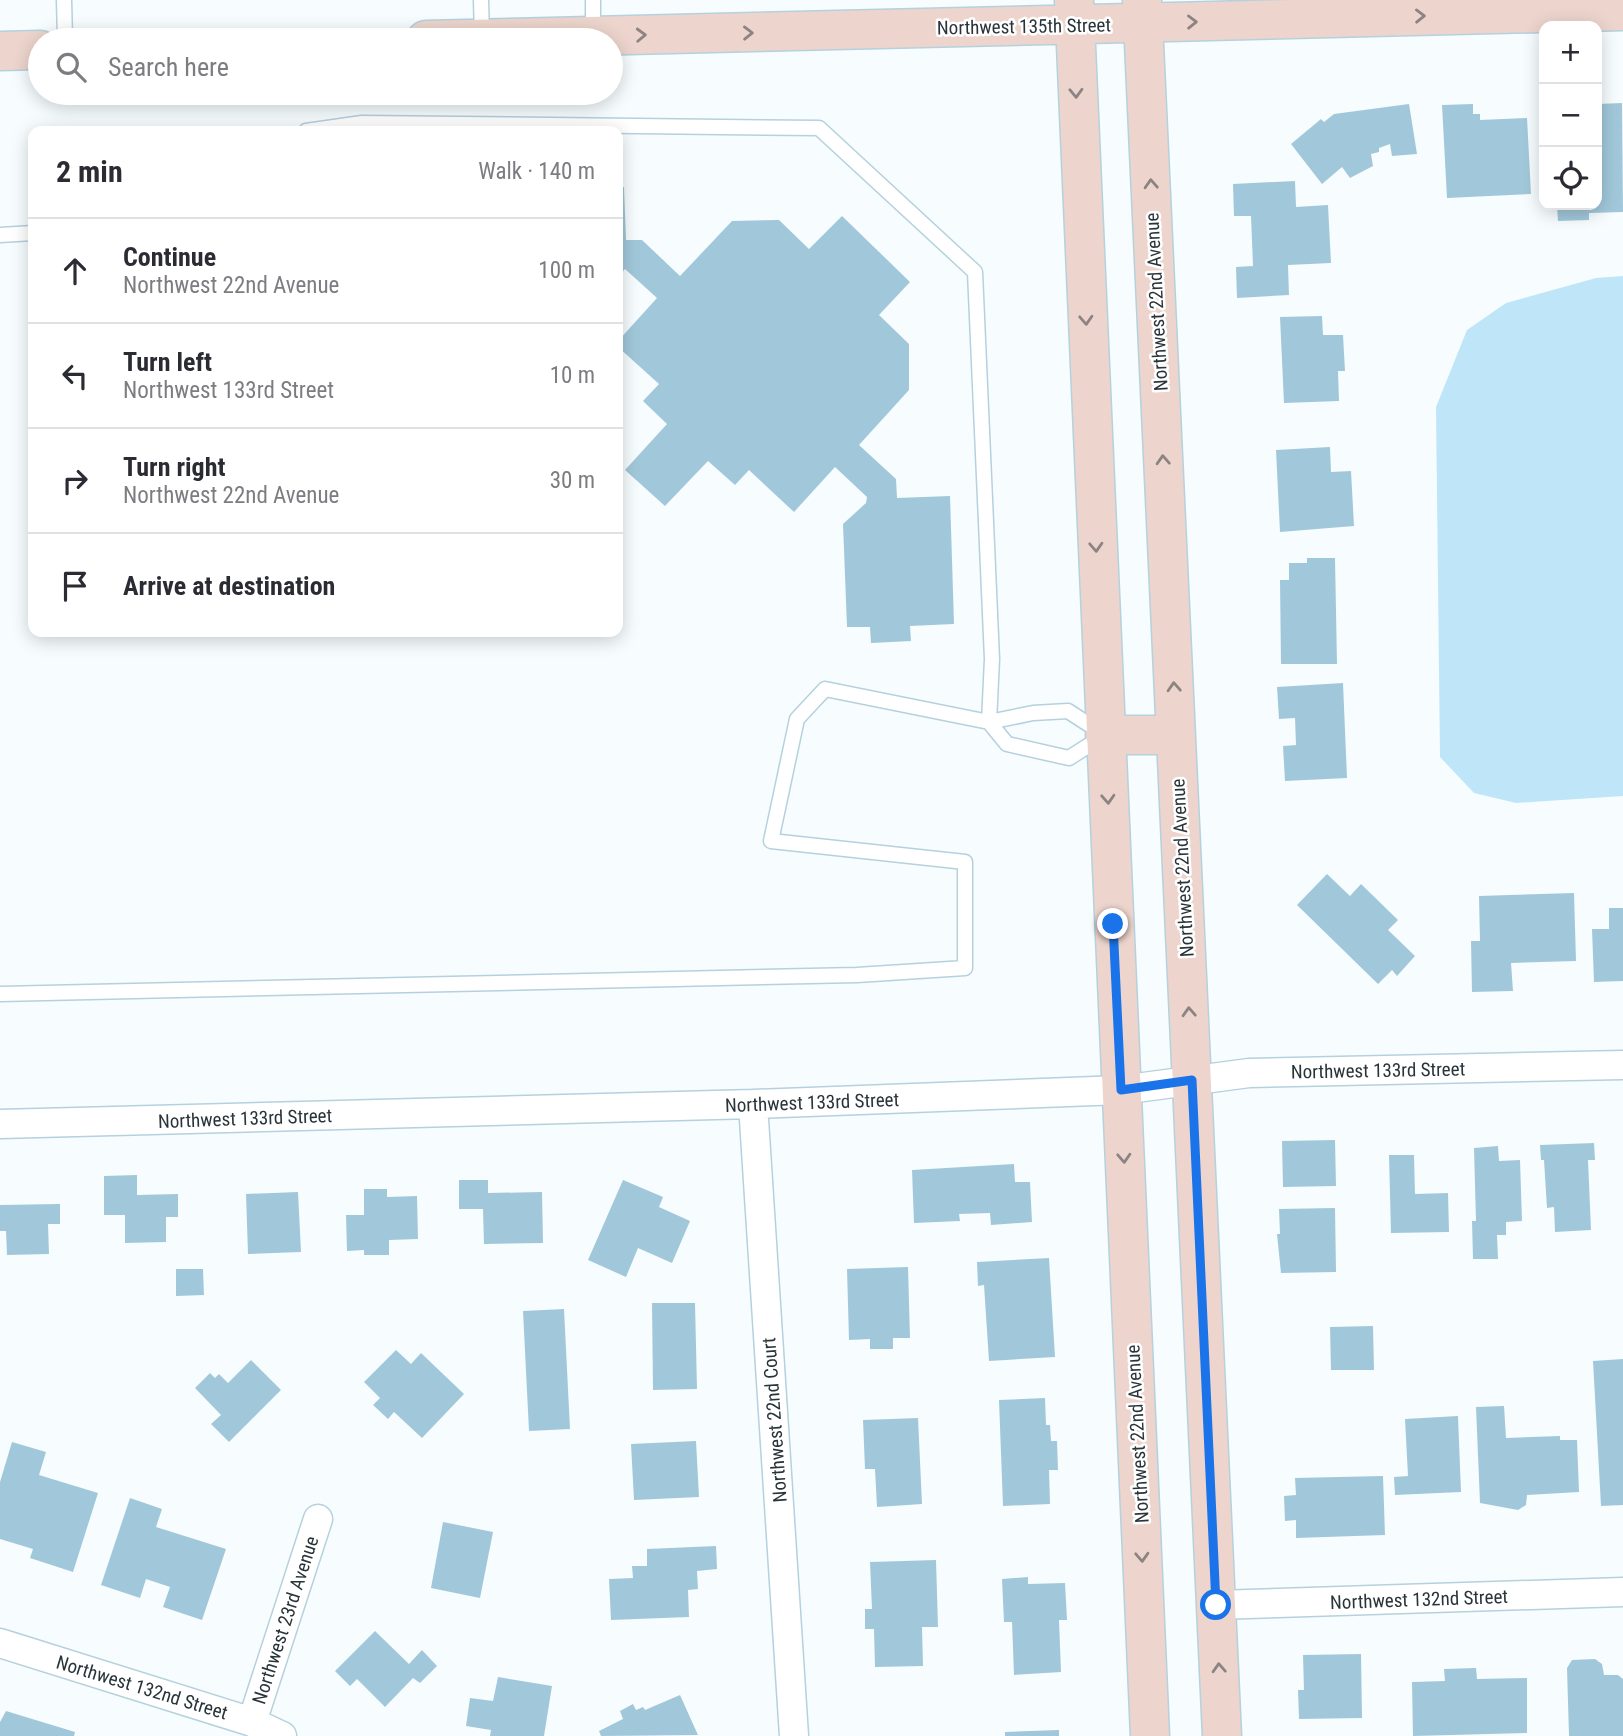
<!DOCTYPE html>
<meta charset="utf-8">
<style>
body{margin:0;font-family:"Roboto Condensed",sans-serif;background:#f2f2f3;color:#2b2b33}
.controls{position:absolute;right:21px;top:21px;display:grid;overflow:hidden;border-radius:14px;box-shadow:0 4px 18px #0003}
.controls button{width:63px;height:63px;display:grid;place-items:center;padding:0;border:0;border-bottom:2px solid #e1e1e2;background:#fff;color:#2b2b33;font:35px sans-serif}
.stop{position:absolute;width:21px;height:21px;margin:-16px;border:5px solid #1a73e8;border-radius:50%;background:#fff}
.stop.end{background:#1a73e8;border-color:#fff;box-shadow:0 2px 7px #0008}
.list{margin:0;padding:0;list-style:none}
h2{display:flex;justify-content:space-between;align-items:center;height:91px;margin:0;padding:0 28px;font-size:30px}
h2 small{font-size:23px;font-weight:400;color:#7c7c81}
.list li{display:grid;grid-template-columns:46px 1fr auto;gap:21px;align-items:center;box-sizing:border-box;height:105px;padding:0 28px;border-top:2px solid #e1e1e2}
.list b{display:block;font-size:26px;white-space:nowrap}
.list p{margin:0;font-size:23px;white-space:nowrap;color:#7c7c81}
.list em{font-size:23px;font-style:normal;color:#7c7c81}
.icon{flex:none;width:38px;height:38px;fill:none;stroke:currentColor;stroke-width:2;stroke-linecap:round;stroke-linejoin:round}
.map{position:relative;flex:none;width:1623px;height:1736px;overflow:hidden}
.search{position:absolute;background:#fff;box-shadow:0 4px 18px #0003;left:28px;top:28px;width:595px;height:77px;display:flex;align-items:center;gap:18px;box-sizing:border-box;padding:0 24px;border-radius:38px;color:#7c7c81;font-size:26px}
.panel{position:absolute;background:#fff;box-shadow:0 4px 18px #0003;left:28px;top:126px;width:595px;height:511px;border-radius:14px}
.map>svg:first-child{display:block}
</style>
<div class="map">
<svg width="1623" height="1736" viewBox="0 0 1623 1736">
<rect width="100%" height="100%" fill="#f7fcff"/>
<!-- water -->
<path fill="#bee6f8" d="M1623,276V796L1516,803L1474,793L1440,757L1436,407L1467,330L1506,303L1596,278Z"/>
<!-- building -->
<path fill="#a1c8da" d="M1622,103L1623,212L1589,213V220L1558,221L1557,205H1597V104Z
M1409,104L1417,154L1392,156L1390,144L1379,148V152L1371,154L1373,166L1350,178L1342,167L1322,184L1291,144L1321,119L1324,122L1334,114Z
M1473,104V114H1480V120L1527,118L1531,194L1447,198L1442,105Z
M1295,181L1296,207L1328,205L1331,263L1288,265L1289,295L1237,298L1236,267L1253,266L1251,216H1234L1233,184Z
M618,187H624L626,240H642L680,276L732,221L779,220L809,249L842,216L910,282L879,315L909,344V390L859,445L896,479L897,498L950,496L954,624L910,626L911,641L871,643L870,627H847L843,524L866,503L867,497L835,467L794,512L749,470L735,485L708,461L665,506L625,470L667,424L643,401L659,384L618,347V341L657,298L625,269L618,277Z
M1322,316L1323,335H1343L1345,371H1338L1339,401L1284,403L1280,317Z
M1330,447L1331,472L1351,471L1354,526L1280,532L1276,450Z
M1307,558H1335L1337,664H1281L1280,580H1289V563H1307Z
M1343,683L1347,778L1285,781L1283,746L1296,745L1295,718L1279,719L1277,687Z
M1327,874L1350,896L1361,884L1398,920L1388,930L1415,956L1397,976L1392,970L1378,984L1297,905Z
M1574,893L1576,961L1511,963L1513,991L1472,992L1471,941H1480L1479,896Z
M1609,908H1623V981L1594,982L1592,929H1609Z
M1335,1140L1336,1186L1283,1187L1282,1141Z
M1594,1143L1595,1160H1588L1591,1230L1555,1232L1554,1207L1547,1208L1544,1160H1541L1540,1145Z
M1498,1146L1499,1161L1520,1160L1522,1221L1506,1222V1235H1497L1498,1259H1473L1472,1221H1476L1474,1148Z
M1389,1155H1414L1415,1194L1448,1193L1449,1232L1391,1233Z
M1014,1164L1015,1182H1030L1032,1222L991,1225L990,1213L959,1214L960,1221L914,1223L912,1170Z
M137,1175V1195L178,1194V1217H166V1242L125,1243V1215H104V1176Z
M459,1180H488V1193L542,1192L543,1243L484,1244L483,1209H459Z
M623,1180L663,1197L659,1207L690,1221L672,1263L638,1248L626,1277L588,1260Z
M364,1189H387V1197L417,1196L418,1239L389,1240V1255H364V1250L347,1251L346,1215H364Z
M298,1192L301,1252L248,1254L246,1194Z
M60,1204V1224H48L49,1254L7,1255L6,1231H0V1205Z
M1335,1208L1336,1272L1281,1273L1277,1234H1280L1279,1209Z
M1049,1258L1055,1357L989,1361L984,1285L978,1286L977,1262Z
M908,1267L910,1338H893V1349H870V1339L849,1340L847,1269Z
M176,1269H203L204,1295L176,1296Z
M652,1303H695L697,1389L653,1390Z
M564,1309L570,1429L529,1431L523,1311Z
M1373,1326L1374,1370H1331L1330,1327Z
M396,1350L411,1364L421,1353L464,1394L422,1438L394,1412L388,1419L373,1405L380,1398L364,1382Z
M1623,1359V1505L1601,1506L1593,1361Z
M251,1360L281,1390L229,1442L211,1424L221,1415L195,1388L210,1373L215,1378L219,1374L228,1383Z
M1045,1398L1046,1425H1050L1051,1441H1057L1058,1470H1049L1050,1504L1003,1506L999,1400Z
M1504,1406L1506,1438L1560,1436V1440H1577L1579,1492L1527,1495L1526,1505L1518,1510L1480,1503L1476,1407Z
M1458,1416L1461,1492L1395,1495L1394,1477L1408,1476L1405,1419Z
M918,1418L922,1504L877,1507L875,1469H865L863,1420Z
M696,1441L699,1497L634,1500L631,1444Z
M12,1442L46,1452L39,1475L98,1493L73,1572L30,1558L33,1549L0,1539V1482Z
M1383,1476L1385,1535L1296,1538V1520L1285,1521L1284,1496L1296,1495L1295,1478Z
M130,1498L162,1509L156,1527L226,1549L202,1620L163,1607L170,1587L146,1579L140,1598L101,1585Z
M443,1522L493,1532L480,1598L431,1588Z
M716,1546L717,1569L697,1571L698,1589L688,1590L689,1617L611,1620L609,1579L633,1578L632,1566H647V1549Z
M936,1560L938,1627H922L923,1666L875,1667L874,1629H865V1609H872L870,1562Z
M1028,1577V1584L1065,1583L1067,1620H1059L1061,1672L1014,1675L1012,1622H1004L1002,1579Z
M375,1631L409,1664L422,1650L437,1666L420,1683L413,1678L385,1707L357,1679L350,1686L335,1671Z
M1361,1654L1362,1718L1299,1719L1298,1690H1304L1303,1655Z
M1595,1659L1602,1664L1604,1675H1618L1623,1679V1736H1569L1567,1668L1572,1660Z
M1476,1668L1477,1679L1527,1678V1733L1413,1736L1412,1682L1445,1681L1444,1669Z
M498,1677L552,1686L544,1736H490L491,1730L466,1726L470,1698L493,1701Z
M680,1695L698,1735L601,1736L599,1731L623,1719L620,1711L633,1704L636,1710L643,1707L645,1710Z
M6,1711L75,1732L74,1736H0V1722Z
M1059,1730V1736H1005V1732Z"/>
<g fill="none" stroke-linecap="round" stroke-linejoin="round">
<!-- service casing -->
<g stroke="#b5d1de" stroke-width="17">
<path id="service" d="M64,0L65,40
M481,0L482,37
M593,0V35
M0,235L33,233
M1068,711L1105,735L1069,758L1007,744L989,722L1033,713Z
M0,994L857,975L965,968V862L771,841L797,719L825,689L989,722L992,659L975,272L819,128L362,123L306,131"/>
</g>
<!-- minor casing -->
<g stroke="#b5d1de" stroke-width="31">
<path id="minor" d="M753,1104L794,1736
M0,1124L753,1104L1121,1090L1249,1073L1623,1065
M1216,1605L1623,1592
M0,1643L252,1722L282,1736
M252,1722L318,1519"/>
</g>
<!-- secondary casing -->
<g stroke="#b5d1de" stroke-width="41">
<path id="secondary" d="M1074,0L1150,1736
M1142,0L1222,1736
M426,40L1623,11
M0,51L40,50
M1105,735H1176"/>
</g>
<!-- service -->
<use href="#service" stroke="#fff" stroke-width="14"/>
<!-- minor -->
<use href="#minor" stroke="#fff" stroke-width="28"/>
<!-- secondary -->
<use href="#secondary" stroke="#edd5cd" stroke-width="38"/>
</g>
<!-- one-way arrows -->
<defs><path id="oneway-chevron" d="M-2-3.5L2.5 0L-2 3.5" fill="none" stroke-width="1.6" stroke-linecap="round" stroke-linejoin="round" transform="scale(1.75)"/></defs>
<g stroke="#8b8483">
<use href="#oneway-chevron" transform="translate(1420 16) rotate(-1)"/>
<use href="#oneway-chevron" transform="translate(1192 22) rotate(-1)"/>
<use href="#oneway-chevron" transform="translate(748 33) rotate(-1)"/>
<use href="#oneway-chevron" transform="translate(641 35) rotate(-2)"/>
<use href="#oneway-chevron" transform="translate(1076 93) rotate(88)"/>
<use href="#oneway-chevron" transform="translate(1151 184) rotate(-93)"/>
<use href="#oneway-chevron" transform="translate(1086 320) rotate(87)"/>
<use href="#oneway-chevron" transform="translate(1163 460) rotate(-93)"/>
<use href="#oneway-chevron" transform="translate(1096 547) rotate(87)"/>
<use href="#oneway-chevron" transform="translate(1174 687) rotate(-93)"/>
<use href="#oneway-chevron" transform="translate(1108 799) rotate(87)"/>
<use href="#oneway-chevron" transform="translate(1189 1012) rotate(-93)"/>
<use href="#oneway-chevron" transform="translate(1124 1158) rotate(87)"/>
<use href="#oneway-chevron" transform="translate(1142 1557) rotate(87)"/>
<use href="#oneway-chevron" transform="translate(1219 1668) rotate(-93)"/>
</g>
<g fill="none" stroke-linecap="round" stroke-linejoin="round">
<!-- route -->
<path stroke="#1a73e8" stroke-width="9" d="M1113,924L1121,1090L1192,1080L1216,1605"/>
</g>
<g text-anchor="middle" stroke-width="5" stroke-linejoin="round" paint-order="stroke">
<!-- street labels -->
<g font-size="19" fill="#293439" stroke="#fff">
<text transform="translate(1024 26) rotate(-1)" y="7">Northwest 135th Street</text>
<text transform="translate(1156 302) rotate(-93)" y="7">Northwest 22nd Avenue</text>
<text transform="translate(1182 868) rotate(-93)" y="7">Northwest 22nd Avenue</text>
<text transform="translate(1378 1070) rotate(-1)" y="7">Northwest 133rd Street</text>
<text transform="translate(812 1102) rotate(-2)" y="7">Northwest 133rd Street</text>
<text transform="translate(245 1118) rotate(-2)" y="7">Northwest 133rd Street</text>
<text transform="translate(774 1420) rotate(-94)" y="7">Northwest 22nd Court</text>
<text transform="translate(1137 1434) rotate(-93)" y="7">Northwest 22nd Avenue</text>
<text transform="translate(1419 1599) rotate(-2)" y="7">Northwest 132nd Street</text>
<text transform="translate(285 1620) rotate(-72)" y="7">Northwest 23rd Avenue</text>
<text transform="translate(142 1687) rotate(17)" y="7">Northwest 132nd Street</text>
</g>
</g>
</svg>
<div class="controls">
<button>+</button>
<button>−</button>
<button><svg class="icon" aria-label="locate" viewBox="0 0 24 24"><circle cx="12" cy="12" r="6"/><path d="M12 2v4M12 18v4M2 12h4M18 12h4"/></svg></button>
</div>
<div class="stop" style="left:1216px;top:1605px"></div>
<div class="stop end" style="left:1113px;top:924px"></div>
<div class="search"><svg class="icon" aria-label="search" viewBox="0 0 24 24"><circle cx="10" cy="10" r="6"/><path d="M15 15l6 6"/></svg>Search here</div>
<section class="panel">
<h2>2 min<small>Walk · 140 m</small></h2>
<ul class="list">
<li><svg class="icon" aria-label="ahead" viewBox="0 0 24 24"><path d="M12 20V5M6 11l6-6 6 6"/></svg><div><b>Continue</b><p>Northwest 22nd Avenue</p></div><em>100 m</em></li>
<li><svg class="icon" aria-label="left" viewBox="0 0 24 24"><path d="M17 20v-9H6M10 6l-5 5 5 5"/></svg><div><b>Turn left</b><p>Northwest 133rd Street</p></div><em>10 m</em></li>
<li><svg class="icon" aria-label="right" viewBox="0 0 24 24"><path d="M7 20v-9h11M14 6l5 5-5 5"/></svg><div><b>Turn right</b><p>Northwest 22nd Avenue</p></div><em>30 m</em></li>
<li><svg class="icon" aria-label="arrive" viewBox="0 0 24 24"><path d="M6 21V4h12l-3 4 3 4H6"/></svg><div><b>Arrive at destination</b></div></li>
</ul>
</section>
</div>
